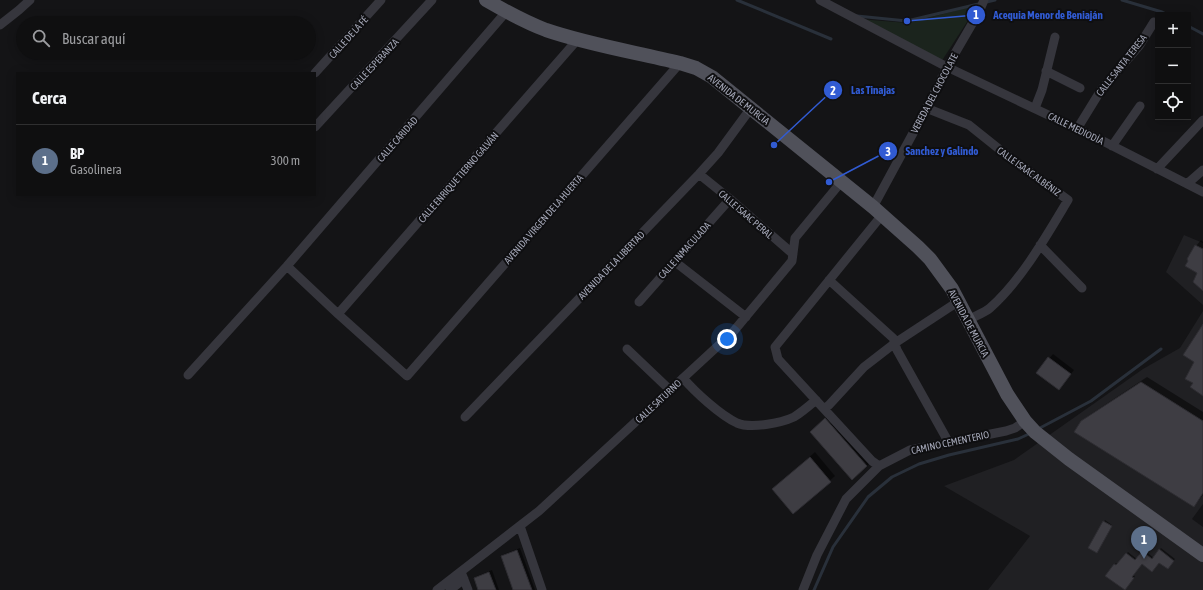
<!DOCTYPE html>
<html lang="es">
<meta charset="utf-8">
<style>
body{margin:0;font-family:"Asap Condensed",sans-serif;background:#181819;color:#f1f3f6}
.controls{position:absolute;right:12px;top:12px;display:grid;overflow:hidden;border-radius:0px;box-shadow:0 2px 10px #0003}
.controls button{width:36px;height:36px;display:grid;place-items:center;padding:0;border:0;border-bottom:1px solid #2f2f30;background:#0f0f10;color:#f1f3f6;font:20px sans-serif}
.you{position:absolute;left:727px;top:339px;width:14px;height:14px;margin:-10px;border:3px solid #fff;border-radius:50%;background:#1a73e8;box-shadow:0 0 0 6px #1a73e833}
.badge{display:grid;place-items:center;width:26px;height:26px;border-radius:50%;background:#ffd122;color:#fff;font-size:13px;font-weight:700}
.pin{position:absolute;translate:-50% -33px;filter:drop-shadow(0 1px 2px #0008)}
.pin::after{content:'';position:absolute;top:21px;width:14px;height:12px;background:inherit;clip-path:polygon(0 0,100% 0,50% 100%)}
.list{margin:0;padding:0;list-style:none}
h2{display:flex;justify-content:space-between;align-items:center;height:52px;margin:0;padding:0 16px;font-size:17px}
h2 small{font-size:13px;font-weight:400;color:#9b9c9f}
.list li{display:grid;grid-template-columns:26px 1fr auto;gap:12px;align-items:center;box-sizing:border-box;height:72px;padding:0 16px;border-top:1px solid #2f2f30}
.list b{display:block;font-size:15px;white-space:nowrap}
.list p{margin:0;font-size:13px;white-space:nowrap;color:#9b9c9f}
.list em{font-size:13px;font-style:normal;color:#9b9c9f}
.icon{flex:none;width:22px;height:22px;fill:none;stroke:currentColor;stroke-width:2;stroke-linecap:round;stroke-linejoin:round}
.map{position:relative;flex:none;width:1203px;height:590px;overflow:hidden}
.search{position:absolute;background:#0f0f10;box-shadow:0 2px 10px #0003;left:16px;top:16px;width:300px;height:44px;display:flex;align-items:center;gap:10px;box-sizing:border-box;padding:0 14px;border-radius:22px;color:#9b9c9f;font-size:15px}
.panel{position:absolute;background:#0f0f10;box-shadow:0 2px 10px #0003;left:16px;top:72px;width:300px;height:124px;border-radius:0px}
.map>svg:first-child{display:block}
</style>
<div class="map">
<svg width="1203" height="590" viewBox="0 0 1203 590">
<rect width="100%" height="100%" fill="#141416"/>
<!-- built -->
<path fill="#202023" d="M1184,235L1203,243V305L1166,272Z
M1203,311V504L1192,519L1203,527V590H988L1030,536L944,486L1014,460L1143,369L1180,348Z"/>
<!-- green -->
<path fill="#1b241d" d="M978,5L941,62L859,19L908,23Z"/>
<!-- shadow -->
<path fill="#0007" d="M1201,240L1203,242V290L1199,273L1196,246Z
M1053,354L1074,370L1059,389L1037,373Z
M1147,377L1203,412V495L1194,506L1082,421L1088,416Z
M829,415L871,462L867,466L815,428Z
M815,452L835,476L793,513L779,484Z
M1105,520L1112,525L1098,551L1089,547Z
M520,548L535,590H514L502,556L504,554Z
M1161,548L1175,559L1168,568L1160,562L1142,563L1132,575L1135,576L1126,588L1106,576L1115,564L1116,563L1118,564L1128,552L1137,559L1144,550L1154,558Z
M492,570L499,590H479L475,578L477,576Z"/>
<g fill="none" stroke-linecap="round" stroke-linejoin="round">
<!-- stream -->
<path stroke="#29303a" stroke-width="3" d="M737,0L831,39
M1122,0L1162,12L1168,15
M857,16L907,21L995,0
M1188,26L1203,34
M1038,429L1091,401L1161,349
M814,590L833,547L868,497L892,477L919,464L949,455L1018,439L1031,433"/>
</g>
<!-- building -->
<path fill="#3e3d43" stroke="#2e2d32" d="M1195,245L1203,249V291L1193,282L1197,273L1185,266L1188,261L1187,259Z
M1203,324V396L1190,387L1193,383L1185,379L1194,362L1183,355Z
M1048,357L1071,374L1059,390L1036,373Z
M1141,382L1203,421V493L1194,507L1074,432L1081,421Z
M825,418L867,466L852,480L810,432Z
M810,457L831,482L793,514L772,489Z
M1103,521L1112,526L1097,553L1088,548Z
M1159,549L1174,561L1168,569L1159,563L1152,572L1142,564L1132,577L1134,578L1125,590L1105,576L1114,564L1116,565L1126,553L1135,560L1142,551L1152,559Z
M517,550L532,590H513L501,556Z
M489,572L496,590H478L474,578Z"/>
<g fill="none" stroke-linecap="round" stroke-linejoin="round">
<!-- minor -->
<path stroke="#36363d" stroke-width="9" d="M820,0L947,67L1099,139L1203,192
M0,25L19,10L30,0
M1046,71L1080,88
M315,73L381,0
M926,108L969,125L1004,153L1068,200C1047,235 1021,281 990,308C984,313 975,316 968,320
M1035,108L1042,90L1055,37
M315,127L432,0
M1077,129L1101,90L1139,46L1154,22
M1112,146L1140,106
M1157,169L1203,120
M699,174L730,199L793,254
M1187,184L1203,170
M873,207L931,100L947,67L979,12L984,0
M1040,245L1082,288
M674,261L746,317
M287,266L338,314L407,376L680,63
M829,280L893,338L897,350L949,443
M639,302L730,199
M338,314L578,39
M627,349L670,390
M188,375L287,266L506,12
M683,378C695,392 720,415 737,423C751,429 781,423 794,417C802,412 809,406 816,400
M824,409L829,405L864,367L895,343L959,301
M465,417L699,174L718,153L751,108
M879,466L872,461L778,359L775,347L882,215
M520,526L542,590
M461,572L468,590
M437,590L539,511L733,332L792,261L795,238L842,181
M450,590L464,579
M803,590L817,555L846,499L879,466L910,450L1006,431L1015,428L1025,421"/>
<!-- primary -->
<path stroke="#50515a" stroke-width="14" d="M486,0C505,11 525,22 546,30C590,45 635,52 680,63L696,68L712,77L873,207L918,247L930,259L952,289L1007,394L1025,421L1035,432L1069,459L1203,555"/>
</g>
<g text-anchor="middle" stroke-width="4" stroke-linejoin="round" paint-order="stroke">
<!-- street labels -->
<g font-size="10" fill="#a4a7b7" stroke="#0f0f11">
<text transform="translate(348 37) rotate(-48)" y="4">CALLE DE LA FÉ</text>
<text transform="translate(374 64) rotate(-47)" y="4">CALLE ESPERANZA</text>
<text transform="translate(1121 65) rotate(-52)" y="4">CALLE SANTA TERESA</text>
<text transform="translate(934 93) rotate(-62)" y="4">VEREDA DEL CHOCOLATE</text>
<text transform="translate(739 99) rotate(38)" y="4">AVENIDA DE MURCIA</text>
<text transform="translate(1076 128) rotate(26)" y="4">CALLE MEDIODÍA</text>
<text transform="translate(397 139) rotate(-49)" y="4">CALLE CARIDAD</text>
<text transform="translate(1029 171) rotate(36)" y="4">CALLE ISAAC ALBÉNIZ</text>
<text transform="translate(458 177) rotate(-49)" y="4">CALLE ENRIQUE TIERNO GALVÁN</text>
<text transform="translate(746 214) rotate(41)" y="4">CALLE ISAAC PERAL</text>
<text transform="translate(543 219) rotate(-49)" y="4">AVENIDA VIRGEN DE LA HUERTA</text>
<text transform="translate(684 250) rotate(-48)" y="4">CALLE INMACULADA</text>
<text transform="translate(611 265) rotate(-46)" y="4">AVENIDA DE LA LIBERTAD</text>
<text transform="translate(969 323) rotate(62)" y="4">AVENIDA DE MURCIA</text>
<text transform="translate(658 401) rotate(-43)" y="4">CALLE SATURNO</text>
<text transform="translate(950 442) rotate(-12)" y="4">CAMINO CEMENTERIO</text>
</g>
</g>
<!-- callouts -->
<path fill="none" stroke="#315bd3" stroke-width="1.5" d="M907 21L976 15M774 145L833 90M829 182L888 151"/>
<g fill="#315bd3" stroke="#0f0f11" stroke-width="1.5">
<circle cx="907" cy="21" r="4"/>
<circle cx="774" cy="145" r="4"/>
<circle cx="829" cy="182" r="4"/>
<circle cx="976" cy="15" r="10"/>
<circle cx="833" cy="90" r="10"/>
<circle cx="888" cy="151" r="10"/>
</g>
<g font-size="12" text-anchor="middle" font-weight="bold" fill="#fff">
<text x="976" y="19">1</text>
<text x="833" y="95">2</text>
<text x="888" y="156">3</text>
</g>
<g font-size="11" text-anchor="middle" font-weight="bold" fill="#315bd3" stroke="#0f0f11" stroke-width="4" stroke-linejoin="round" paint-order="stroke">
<text x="1048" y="19">Acequia Menor de Beniaján</text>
<text x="873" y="94">Las Tinajas</text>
<text x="942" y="155">Sanchez y Galindo</text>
</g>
</svg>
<div class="controls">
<button>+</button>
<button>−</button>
<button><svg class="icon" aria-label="locate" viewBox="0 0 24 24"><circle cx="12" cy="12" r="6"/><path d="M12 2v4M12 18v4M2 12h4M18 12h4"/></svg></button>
</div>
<div class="you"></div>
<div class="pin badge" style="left:1144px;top:559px;background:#5c6f8a">1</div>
<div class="search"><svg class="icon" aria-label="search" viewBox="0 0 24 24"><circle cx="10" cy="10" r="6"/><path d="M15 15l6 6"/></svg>Buscar aquí</div>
<section class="panel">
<h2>Cerca<small></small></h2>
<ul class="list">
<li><span class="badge" style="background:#5c6f8a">1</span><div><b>BP</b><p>Gasolinera</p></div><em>300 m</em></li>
</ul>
</section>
</div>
